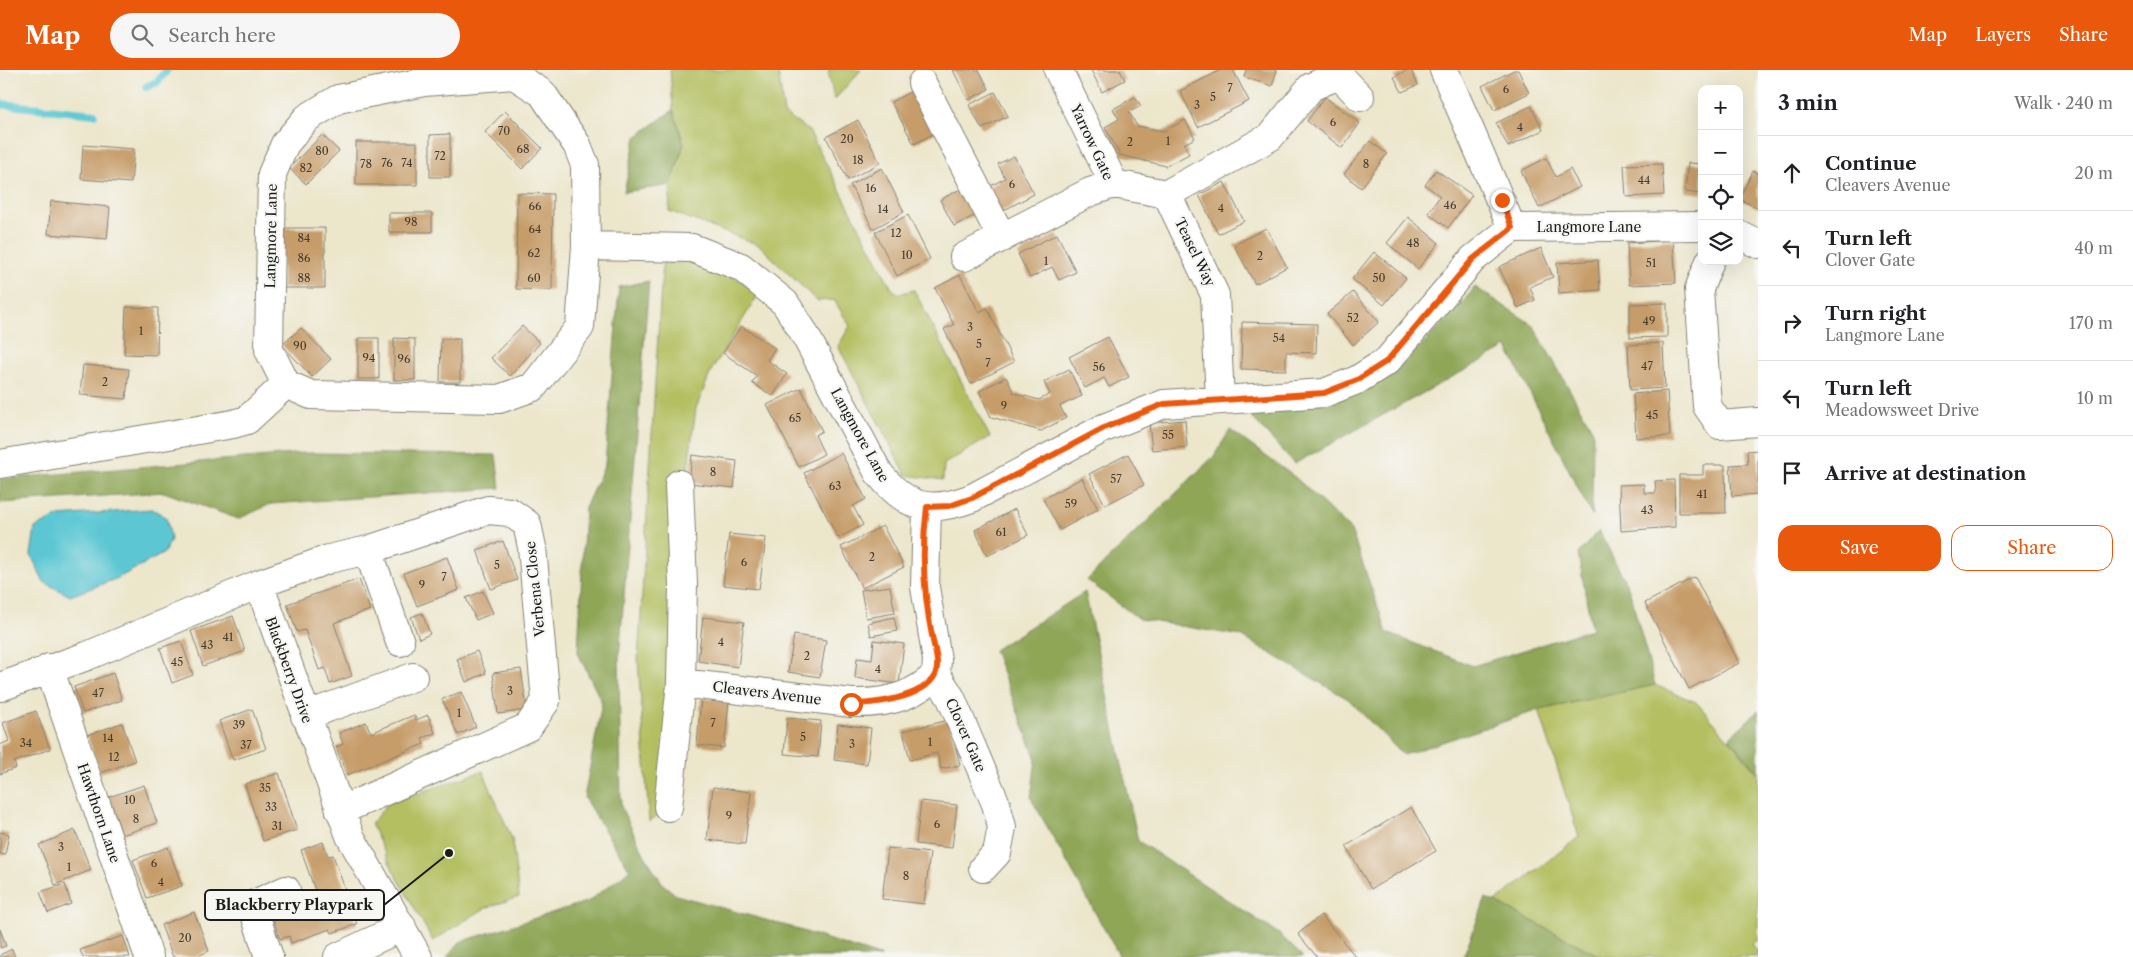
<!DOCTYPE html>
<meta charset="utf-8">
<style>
body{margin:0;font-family:"Libre Caslon Text",serif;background:#f6f6f6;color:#202124}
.controls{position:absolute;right:15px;top:15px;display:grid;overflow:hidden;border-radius:10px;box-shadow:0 5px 20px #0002}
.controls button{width:45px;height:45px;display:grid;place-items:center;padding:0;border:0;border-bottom:1px solid #e0e0e0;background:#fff;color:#202124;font:25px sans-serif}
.stop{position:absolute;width:15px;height:15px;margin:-11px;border:4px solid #ea580c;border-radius:50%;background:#fff}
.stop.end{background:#ea580c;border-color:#fff;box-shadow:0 1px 5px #0008}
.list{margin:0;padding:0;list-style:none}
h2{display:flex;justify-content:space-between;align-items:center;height:65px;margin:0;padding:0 20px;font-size:21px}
h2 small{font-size:16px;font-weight:400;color:#757577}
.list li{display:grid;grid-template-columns:32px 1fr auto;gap:15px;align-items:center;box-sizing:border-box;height:75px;padding:0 20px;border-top:1px solid #e0e0e0}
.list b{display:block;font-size:19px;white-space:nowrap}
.list p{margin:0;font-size:16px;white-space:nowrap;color:#757577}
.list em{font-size:16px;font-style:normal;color:#757577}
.actions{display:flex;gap:10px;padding:15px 20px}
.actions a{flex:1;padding:11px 0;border:1px solid #ea580c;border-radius:15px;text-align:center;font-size:18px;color:#ea580c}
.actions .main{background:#ea580c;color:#fff}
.icon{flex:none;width:28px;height:28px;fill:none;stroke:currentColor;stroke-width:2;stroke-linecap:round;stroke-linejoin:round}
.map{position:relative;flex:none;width:1758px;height:887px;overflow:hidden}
header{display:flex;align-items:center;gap:30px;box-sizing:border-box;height:70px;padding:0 25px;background:#ea580c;color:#fff}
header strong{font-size:24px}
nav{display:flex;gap:28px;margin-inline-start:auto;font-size:18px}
.search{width:350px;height:45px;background:#f6f6f6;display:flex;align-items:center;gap:12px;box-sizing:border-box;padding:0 18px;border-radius:28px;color:#757577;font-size:19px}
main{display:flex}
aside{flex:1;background:#fff}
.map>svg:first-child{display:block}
</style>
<header>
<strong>Map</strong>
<div class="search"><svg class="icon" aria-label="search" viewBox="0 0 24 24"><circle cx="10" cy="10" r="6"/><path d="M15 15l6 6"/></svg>Search here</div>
<nav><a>Map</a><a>Layers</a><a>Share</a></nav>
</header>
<main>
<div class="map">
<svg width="1758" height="887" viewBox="0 0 1758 887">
<rect width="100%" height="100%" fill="#f6f6f2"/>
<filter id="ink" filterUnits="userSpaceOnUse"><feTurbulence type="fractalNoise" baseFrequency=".02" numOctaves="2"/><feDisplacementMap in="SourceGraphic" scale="10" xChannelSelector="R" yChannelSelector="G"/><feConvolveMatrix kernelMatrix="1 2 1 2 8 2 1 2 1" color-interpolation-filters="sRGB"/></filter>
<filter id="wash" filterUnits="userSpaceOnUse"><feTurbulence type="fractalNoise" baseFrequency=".0096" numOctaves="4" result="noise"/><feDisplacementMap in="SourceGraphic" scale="20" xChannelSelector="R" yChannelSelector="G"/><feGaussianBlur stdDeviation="1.12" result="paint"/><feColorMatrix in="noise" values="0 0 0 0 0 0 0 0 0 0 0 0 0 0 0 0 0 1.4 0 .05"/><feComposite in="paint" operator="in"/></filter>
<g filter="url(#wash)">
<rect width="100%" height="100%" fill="#ece6cb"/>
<!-- green -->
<path fill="#b3bf61" stroke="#686e3e" d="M670,0H778L784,44L809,61L892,219L899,224L914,220L990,367L944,394L943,410L906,405L838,276L850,256L834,230L817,231L759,175L669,141L671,115L684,74L673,40Z
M828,0H861L834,30Z
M663,184L706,191L760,222L712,299L696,338L687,404L668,737L649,752L638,590Z
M1655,615L1696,632L1758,703V870L1752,874L1758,882V887H1602L1495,832L1579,767L1539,640Z
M483,701L512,769L519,827L485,838L433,871L393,800L371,754L387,734Z"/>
<!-- forest -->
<path fill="#8ea657" stroke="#55613a" d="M673,40L684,74L671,115L624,122L636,67Z
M649,211L619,588L621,737L645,786L663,814L676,825L787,856L882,887H447L460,872L589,831L630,800L584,728L602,633L578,583L585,437L605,395L619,217Z
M1475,217L1533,255L1593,361L1592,446L1507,277L1294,394L1250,345L1330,331L1393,303L1459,237Z
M1230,360L1296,408L1351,460L1387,563L1473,596L1592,559L1578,484L1599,460L1629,519L1655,615L1539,640L1403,685L1348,629L1241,566L1139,549L1087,510L1214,386Z
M304,383L496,385L500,418L271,434L238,449L164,422L0,433V409Z
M1085,522L1138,771L1279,864L1303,887H1120L1031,728L1036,689L994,580Z
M1758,641V703L1729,668Z
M1486,828L1495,832L1602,887H1463Z"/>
<!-- water -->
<path fill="#5bc7d3" stroke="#3c7278" d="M152,439L166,447L171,469L164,483L118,508L70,526L44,512L31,485L35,458L58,446Z"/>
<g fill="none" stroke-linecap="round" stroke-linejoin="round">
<!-- stream -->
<path stroke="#5bc7d3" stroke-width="8" d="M146,17L157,12L167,0
M0,34L94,44"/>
</g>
<g id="blocks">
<!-- building -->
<path fill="#c69c69" d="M953,0H979L989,19L968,30Z
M1091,0H1120L1125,10L1102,22Z
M1221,0H1233L1249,31L1198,57L1180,21Z
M1246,0H1277L1272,16L1244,7Z
M1407,0H1411L1418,15L1402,22L1394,7Z
M1514,0H1518L1529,23L1494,40L1482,16Z
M912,21L935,63L914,74L891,32Z
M995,22L1008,46L982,59L969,35Z
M1135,27L1141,36L1129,42L1137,56L1164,61L1185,50L1195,68L1184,74L1189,84L1166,96L1120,85L1105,57L1119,49L1113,39Z
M1325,27L1360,53L1342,78L1307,51Z
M1531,36L1543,60L1508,77L1496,53Z
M505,41L542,78L522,99L485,62Z
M858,50L880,93L848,110L826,67Z
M450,64V107H430V65Z
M322,65L339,81L306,114L289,98Z
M1370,71L1387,84L1361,118L1344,104Z
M356,72H417V115H356Z
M83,75L134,79L131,113L81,109Z
M1014,86L1034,124L997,144L984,120L1005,108L998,94Z
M1546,88L1556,107L1570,99L1580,117L1539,138L1521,101Z
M1688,93L1702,94V124L1685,122Z
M1662,94L1664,125L1626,127L1624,95Z
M882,98L904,142L873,159L850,115Z
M1436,100L1472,125L1448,158L1428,143L1440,126L1425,115Z
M1753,101L1758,103V138L1739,129Z
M1224,112L1244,151L1218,164L1199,125Z
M964,117L978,144L954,156L940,130Z
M517,123L553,124L552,220L516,219Z
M51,131L110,137L107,169L48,164Z
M389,143H432V162H389Z
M908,145L930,189L897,206L875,162Z
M1408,147L1439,173L1418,199L1387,173Z
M282,158H325V218H282Z
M1266,158L1287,197L1255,214L1234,175Z
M1057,164L1076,202L1059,210L1052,197L1030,208L1018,184Z
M1673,170L1676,213L1629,215L1627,173Z
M1541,178L1553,207L1530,217L1535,230L1518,238L1499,197Z
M1374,182L1406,208L1384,235L1352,209Z
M1598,190L1600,220L1559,223L1557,193Z
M960,205L979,242L987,238L1014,292L971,314L944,259L954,255L935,218Z
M1353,222L1379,252L1353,275L1327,244Z
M1667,233V267L1630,268V234Z
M126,237L158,238L157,285L124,284Z
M1242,252L1317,254L1316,283L1286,282V300L1241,299Z
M522,256L540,273L510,306L491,288Z
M741,256L775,278L767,290L787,304L773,326L752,313L757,306L723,283Z
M301,258L331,289L312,307L282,275Z
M1108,267L1129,307L1109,317L1104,308L1085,318L1069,287Z
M358,268H379V309H358Z
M394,268L415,269V310H394Z
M441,269H460V312H440Z
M1663,273L1665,318L1630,320L1628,275Z
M83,295L129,299L126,329L80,325Z
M1069,299L1082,326L1060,336L1066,348L1041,361L991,347L979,321L1006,307L1014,323L1039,330L1050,324L1044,312Z
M801,318L822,361L815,365L824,384L799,397L767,335Z
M1667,321L1670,366L1636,368L1633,324Z
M1185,350L1187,377L1152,380L1149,353Z
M1758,380V424L1732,426L1730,395L1748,394L1747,381Z
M841,383L866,429L853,436L863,455L838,468L804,403Z
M1128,384L1144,415L1105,435L1089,404Z
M692,385L737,391L734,418L689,413Z
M1703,395H1725L1726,443H1679V405H1703Z
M1082,408L1098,439L1060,460L1043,429Z
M1674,410L1675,457L1621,461L1619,415L1644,414V423H1656L1655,411Z
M1015,439L1028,465L987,486L975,460Z
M883,456L904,497L862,518L841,477Z
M729,464L766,468L759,519L723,515Z
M503,471L517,510L491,519L477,480Z
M447,487L459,520L417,536L404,503Z
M1695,507L1739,593L1689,619L1645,533Z
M359,509L370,540L334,553L352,606L330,614L325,598L319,600L305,560L297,562L287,534Z
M890,516L895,543L866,548L861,520Z
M483,521L493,543L476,550L466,528Z
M422,543L430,564L419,569L411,547Z
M233,546L245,581L203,596L191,561Z
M703,547L744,552L738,597L698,591Z
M894,547L897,561L871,566L868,553Z
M794,565L826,570L820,607L788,602Z
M874,570L904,574L899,614L855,608L857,588L872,590Z
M181,571L193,605L172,613L160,578Z
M477,581L486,603L466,612L457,589Z
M521,599L527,640L498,644L493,603Z
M113,603L122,630L83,643L74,617Z
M461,622L476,657L458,665L442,629Z
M701,628L729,631L724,678L697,675Z
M252,639L266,679L233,690L219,651Z
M36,641L50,679L14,692L16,698L0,704V675L9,671L3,653Z
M414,645L416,650L428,645L435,663L422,668L424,674L347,705L336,677L343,674L339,663L366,652L371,663Z
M787,648L821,651L818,687L784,684Z
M949,650L960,695L941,699L937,683L910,690L903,661Z
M122,653L135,691L100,703L87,665Z
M838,654L871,658L867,694L834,690Z
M279,703L297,760L263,771L245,714Z
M144,715L157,753L122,765L109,727Z
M713,717L751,722L745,774L707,770Z
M921,731L957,735L952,778L916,774Z
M1411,737L1436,781L1371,819L1346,776Z
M75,760L91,800L55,815L39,775Z
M0,762L9,764L5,785L0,784Z
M323,772L328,786L333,785L357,854L332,863L330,859L291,873L289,866L280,869L272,845L304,834L305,837L319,832L301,780Z
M168,777L182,816L147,828L133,790Z
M888,778L930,783L924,834L882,829Z
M65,814L71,834L48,843L40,822Z
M194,842L209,881L195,887H173L161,855Z
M1321,845L1356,887H1317L1298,864Z
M0,859L6,876L0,878Z
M123,866L130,887H83L80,880Z
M12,879L15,887H0V885Z"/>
</g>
</g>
<g filter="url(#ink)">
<use href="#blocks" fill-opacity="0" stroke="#848174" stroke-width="1"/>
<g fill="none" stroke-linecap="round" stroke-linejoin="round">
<!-- minor casing -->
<g stroke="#848174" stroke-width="30">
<path id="minor" d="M1058,0L1114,114
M1338,0L1339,5L1360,27
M1444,0L1512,158
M514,5L542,23L577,75L585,95L586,176L580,257L533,317L499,329L311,325L286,314L269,280L272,104L285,74L307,48L338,29L424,12Z
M922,13L1002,168
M1167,124L1270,67L1311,17L1339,5
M1739,165L1758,174
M586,176L692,178L741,197L785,233L803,261L878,402C907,439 929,444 972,428L1104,358L1164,334L1324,323L1357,310L1387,291L1473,189L1512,158L1702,156
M964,187L1090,122L1114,114L1167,124L1215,225L1220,330
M1710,191L1699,219L1707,336L1720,355L1758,352
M0,394L233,354L247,350L286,314
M927,437L925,517L937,590L936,604L951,628L996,734L1002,757L997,783L983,798
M368,480L400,572
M259,514L350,766L418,887
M49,598L149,887
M681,613L851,633C882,634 914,628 936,604
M0,617L87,586L259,514L329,489L368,480L488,440L510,442L527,454L532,477L546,631L528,657L340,741
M305,646L413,607
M668,737L681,613L683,515L679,414
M269,887L252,835L286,820
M338,887L402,857"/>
</g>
<!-- minor -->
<use href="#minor" stroke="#fff" stroke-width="28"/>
</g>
</g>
<g fill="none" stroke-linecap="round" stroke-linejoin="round" filter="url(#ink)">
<!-- route -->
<path stroke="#ea580c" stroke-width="6" d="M851,634C874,634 923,628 935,605C940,596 935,581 933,571C924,528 921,481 927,437L949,436L972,428L1104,358L1164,334L1324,323L1357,310L1387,291L1473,189L1512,158L1502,130"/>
</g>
<g text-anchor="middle" stroke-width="4" stroke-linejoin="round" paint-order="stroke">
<!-- number labels -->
<g font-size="11" fill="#463c2f">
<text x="1230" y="22">7</text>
<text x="1506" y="23">6</text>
<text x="1213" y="31">5</text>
<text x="1197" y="39">3</text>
<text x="1333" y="56">6</text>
<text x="1520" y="61">4</text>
<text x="504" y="65">70</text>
<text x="847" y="73">20</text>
<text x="1168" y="75">1</text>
<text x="1130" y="76">2</text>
<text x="523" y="83">68</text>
<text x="322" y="85">80</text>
<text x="440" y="90">72</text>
<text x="858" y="94">18</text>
<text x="387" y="97">76</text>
<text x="407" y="97">74</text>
<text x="366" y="98">78</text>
<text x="1366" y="98">8</text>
<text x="306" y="102">82</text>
<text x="1644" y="114">44</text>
<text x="1012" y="118">6</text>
<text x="871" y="122">16</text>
<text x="1450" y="139">46</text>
<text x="535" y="140">66</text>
<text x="1221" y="142">4</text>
<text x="883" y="143">14</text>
<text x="411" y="156">98</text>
<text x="535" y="163">64</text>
<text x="896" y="167">12</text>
<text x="304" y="172">84</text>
<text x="1413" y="177">48</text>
<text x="534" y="187">62</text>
<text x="907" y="189">10</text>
<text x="1260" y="190">2</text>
<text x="304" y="192">86</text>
<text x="1046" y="195">1</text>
<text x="1651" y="197">51</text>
<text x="304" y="212">88</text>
<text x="534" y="212">60</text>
<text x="1379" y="212">50</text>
<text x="1353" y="252">52</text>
<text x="1649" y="255">49</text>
<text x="970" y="261">3</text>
<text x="141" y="265">1</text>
<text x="1279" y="272">54</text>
<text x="979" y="278">5</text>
<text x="300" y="280">90</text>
<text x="369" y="292">94</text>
<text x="404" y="293">96</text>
<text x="988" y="297">7</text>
<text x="1647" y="300">47</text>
<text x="1099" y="301">56</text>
<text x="105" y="316">2</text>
<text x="1004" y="340">9</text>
<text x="1652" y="349">45</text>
<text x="795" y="352">65</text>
<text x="1168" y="369">55</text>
<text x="713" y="406">8</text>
<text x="1116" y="413">57</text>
<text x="835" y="420">63</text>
<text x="1702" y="428">41</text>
<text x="1071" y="438">59</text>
<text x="1647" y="444">43</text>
<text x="1001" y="466">61</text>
<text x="872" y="491">2</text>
<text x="744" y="496">6</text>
<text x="497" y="499">5</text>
<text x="444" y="511">7</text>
<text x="422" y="519">9</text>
<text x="228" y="571">41</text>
<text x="721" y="576">4</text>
<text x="207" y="579">43</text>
<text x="807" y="590">2</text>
<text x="177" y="596">45</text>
<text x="878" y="603">4</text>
<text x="510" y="625">3</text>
<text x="98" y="627">47</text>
<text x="459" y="647">1</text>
<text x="713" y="657">7</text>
<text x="239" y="659">39</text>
<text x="803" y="671">5</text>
<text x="108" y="672">14</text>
<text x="930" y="676">1</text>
<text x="26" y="677">34</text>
<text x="852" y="678">3</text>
<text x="246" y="679">37</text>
<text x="114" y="691">12</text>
<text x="265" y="722">35</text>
<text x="130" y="734">10</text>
<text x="271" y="741">33</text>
<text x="729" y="750">9</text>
<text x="136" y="753">8</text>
<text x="937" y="758">6</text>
<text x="277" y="760">31</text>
<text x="61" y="781">3</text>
<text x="154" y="797">6</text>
<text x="69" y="801">1</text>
<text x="906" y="810">8</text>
<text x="161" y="816">4</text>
<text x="185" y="872">20</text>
</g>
<!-- street labels -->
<g font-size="14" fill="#1c1c1c" stroke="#f6f6f2">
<text transform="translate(1092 72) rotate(65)" y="5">Yarrow Gate</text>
<text x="1589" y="162">Langmore Lane</text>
<text transform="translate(271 166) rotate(-89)" y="5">Langmore Lane</text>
<text transform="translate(1195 182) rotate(64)" y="5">Teasel Way</text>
<text transform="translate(860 365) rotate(61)" y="5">Langmore Lane</text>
<text transform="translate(535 519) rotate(-96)" y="5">Verbena Close</text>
<text transform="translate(289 600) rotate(70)" y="5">Blackberry Drive</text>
<text transform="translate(767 623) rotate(7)" y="5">Cleavers Avenue</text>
<text transform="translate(966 665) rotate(66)" y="5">Clover Gate</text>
<text transform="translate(99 743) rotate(71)" y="5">Hawthorn Lane</text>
</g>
</g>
<!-- callouts -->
<path fill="none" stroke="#1c1c1c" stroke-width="2" d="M449 783L384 835"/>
<circle fill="#1c1c1c" stroke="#f6f6f2" stroke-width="2" cx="449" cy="783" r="5"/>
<rect fill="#f6f6f2" stroke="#1c1c1c" stroke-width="2" x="205" y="820" width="179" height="30" rx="5"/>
<g font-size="15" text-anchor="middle" font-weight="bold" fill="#1c1c1c">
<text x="294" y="840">Blackberry Playpark</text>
</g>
</svg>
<div class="controls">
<button>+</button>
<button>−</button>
<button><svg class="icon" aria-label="locate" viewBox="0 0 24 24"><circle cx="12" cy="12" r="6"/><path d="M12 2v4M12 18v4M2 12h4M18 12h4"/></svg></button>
<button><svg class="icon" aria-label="layers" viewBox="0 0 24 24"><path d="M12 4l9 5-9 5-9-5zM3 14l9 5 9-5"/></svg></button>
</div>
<div class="stop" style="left:851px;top:634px"></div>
<div class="stop end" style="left:1502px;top:130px"></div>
</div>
<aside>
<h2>3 min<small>Walk · 240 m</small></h2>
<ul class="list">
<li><svg class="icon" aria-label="ahead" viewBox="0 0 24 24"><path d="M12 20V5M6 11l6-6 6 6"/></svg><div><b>Continue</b><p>Cleavers Avenue</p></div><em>20 m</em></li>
<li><svg class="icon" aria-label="left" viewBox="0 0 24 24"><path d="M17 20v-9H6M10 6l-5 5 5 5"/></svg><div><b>Turn left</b><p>Clover Gate</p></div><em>40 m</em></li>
<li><svg class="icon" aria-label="right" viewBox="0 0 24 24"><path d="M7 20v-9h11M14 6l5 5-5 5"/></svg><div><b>Turn right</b><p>Langmore Lane</p></div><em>170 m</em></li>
<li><svg class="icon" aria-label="left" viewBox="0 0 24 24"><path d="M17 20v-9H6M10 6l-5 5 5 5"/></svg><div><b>Turn left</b><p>Meadowsweet Drive</p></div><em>10 m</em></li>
<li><svg class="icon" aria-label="arrive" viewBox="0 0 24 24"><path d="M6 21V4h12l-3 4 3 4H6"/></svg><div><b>Arrive at destination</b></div></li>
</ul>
<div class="actions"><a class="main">Save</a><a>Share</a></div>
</aside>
</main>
